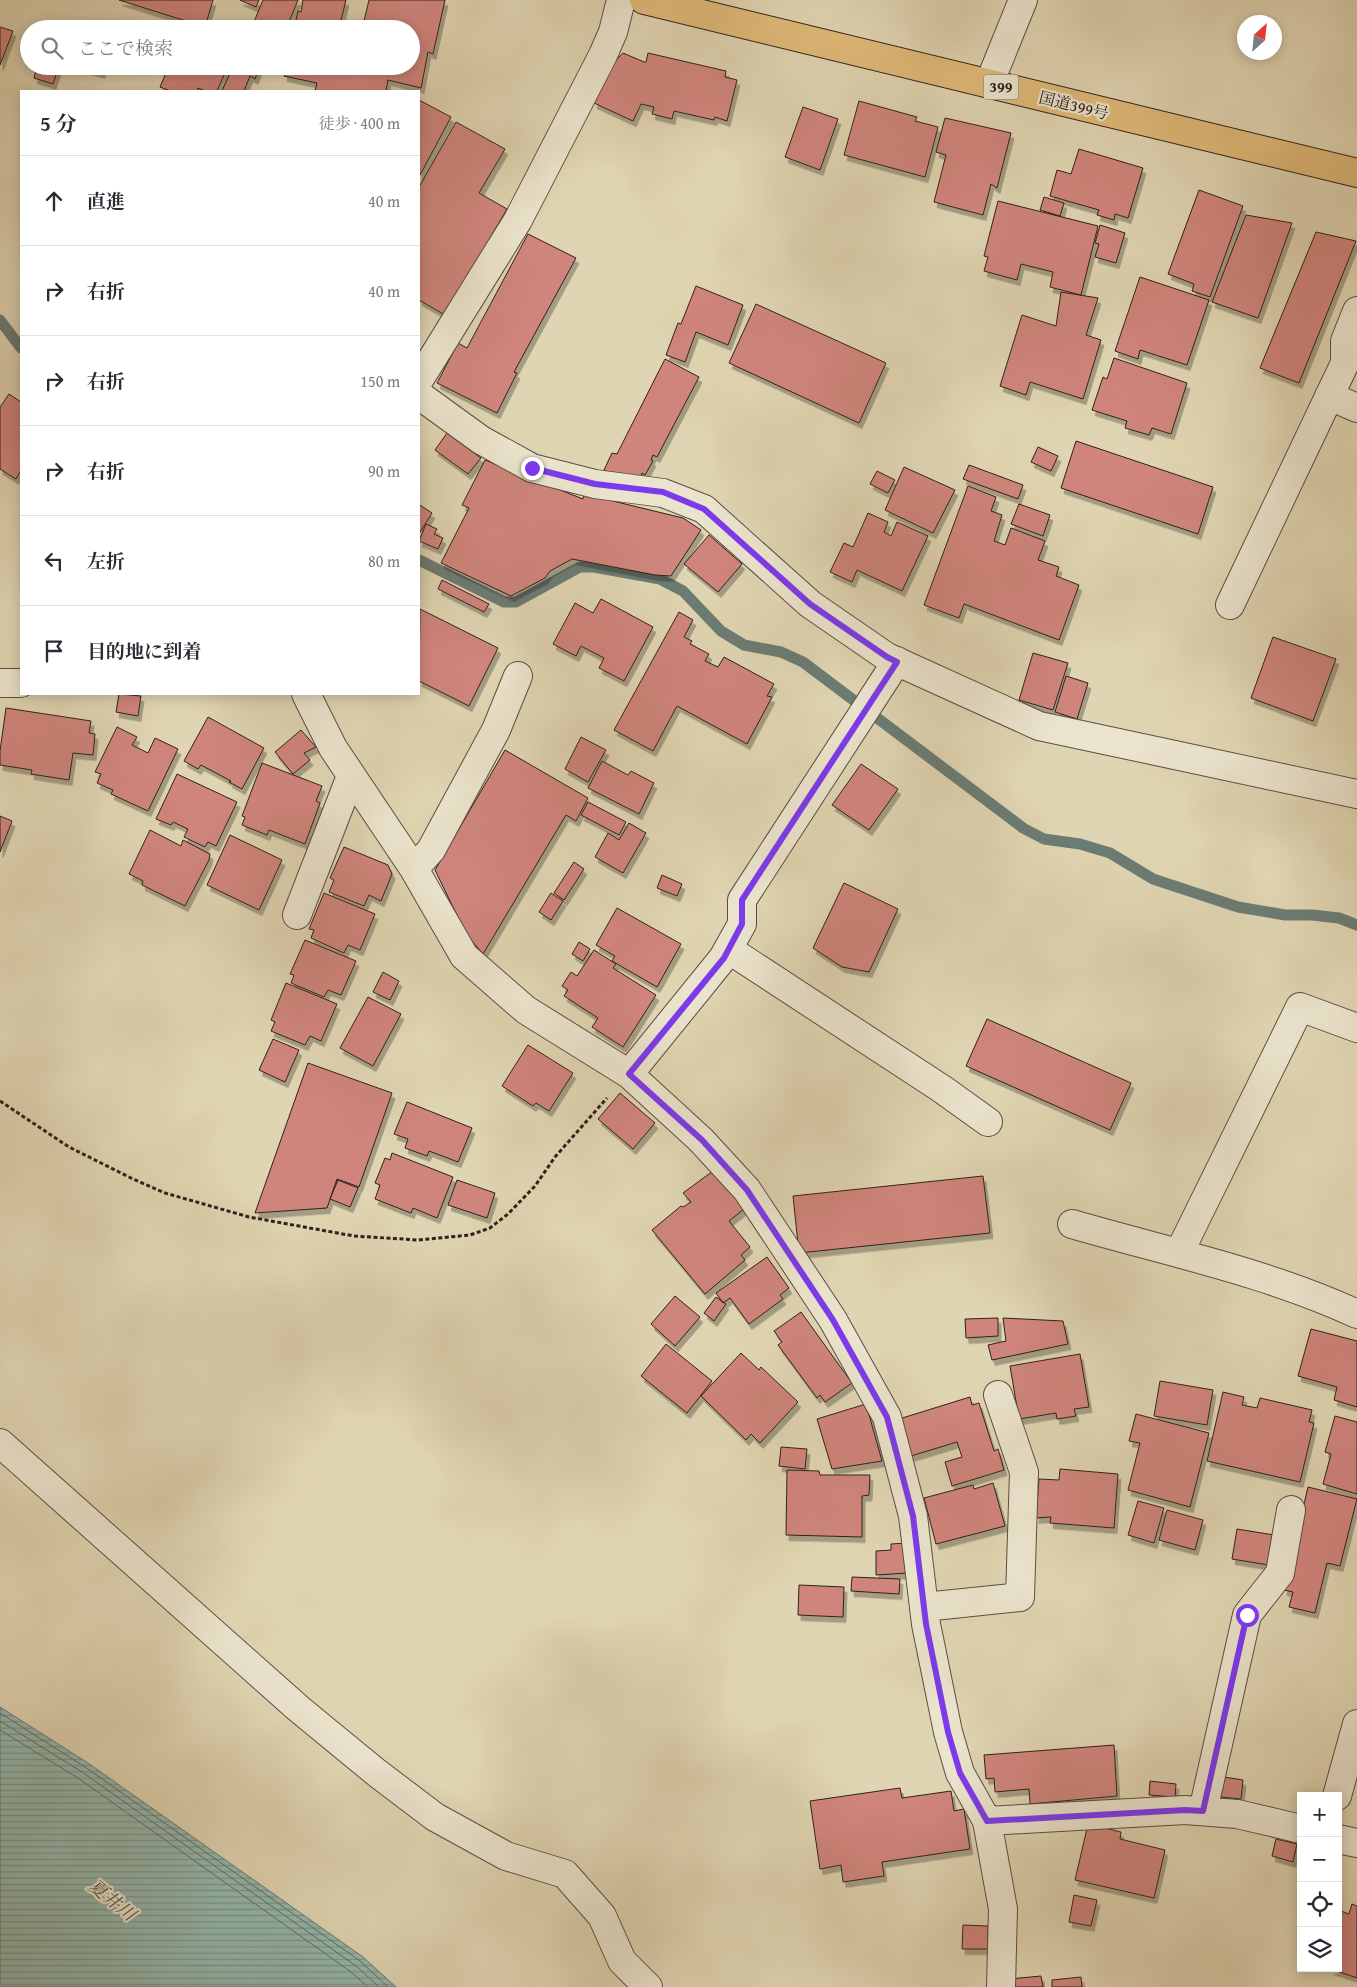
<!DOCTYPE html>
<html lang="ja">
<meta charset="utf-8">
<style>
body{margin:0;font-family:"Gentium Book Plus","Noto Serif JP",serif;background:#f7f7f7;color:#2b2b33}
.controls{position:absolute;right:15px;bottom:15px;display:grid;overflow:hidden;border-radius:0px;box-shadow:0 2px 12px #0003}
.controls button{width:45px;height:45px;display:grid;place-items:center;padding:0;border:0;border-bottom:1px solid #e1e1e2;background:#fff;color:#2b2b33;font:25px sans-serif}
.compass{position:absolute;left:1237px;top:15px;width:45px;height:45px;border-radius:50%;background:#fff;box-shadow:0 2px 12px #0003;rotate:27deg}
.stop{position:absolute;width:15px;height:15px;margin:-11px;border:4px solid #7c3aed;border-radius:50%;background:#fff}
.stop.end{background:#7c3aed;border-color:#fff;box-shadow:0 1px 5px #0008}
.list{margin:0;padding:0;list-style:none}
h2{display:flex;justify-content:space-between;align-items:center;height:65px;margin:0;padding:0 20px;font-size:21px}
h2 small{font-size:16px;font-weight:400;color:#7c7c81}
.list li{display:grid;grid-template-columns:32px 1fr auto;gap:15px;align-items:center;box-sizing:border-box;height:90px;padding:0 20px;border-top:1px solid #e1e1e2}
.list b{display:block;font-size:19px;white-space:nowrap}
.list em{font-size:16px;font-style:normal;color:#7c7c81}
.icon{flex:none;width:28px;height:28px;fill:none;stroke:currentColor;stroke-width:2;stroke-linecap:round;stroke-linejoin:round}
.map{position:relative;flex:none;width:1357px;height:1987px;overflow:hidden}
.search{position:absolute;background:#fff;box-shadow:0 2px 12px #0003;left:20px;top:20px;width:400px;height:55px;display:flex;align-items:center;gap:12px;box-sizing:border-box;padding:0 18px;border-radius:28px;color:#7c7c81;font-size:19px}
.panel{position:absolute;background:#fff;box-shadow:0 2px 12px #0003;left:20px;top:90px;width:400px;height:605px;border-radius:0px}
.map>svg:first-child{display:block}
</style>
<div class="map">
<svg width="1357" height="1987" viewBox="0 0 1357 1987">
<defs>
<pattern id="water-rules" width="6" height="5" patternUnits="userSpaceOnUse" patternTransform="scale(1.25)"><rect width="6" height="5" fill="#94b8ae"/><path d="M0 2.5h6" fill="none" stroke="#79958d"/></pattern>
<filter id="shadow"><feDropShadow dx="3" dy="5.5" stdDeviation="0" flood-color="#0004"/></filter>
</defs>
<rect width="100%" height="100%" fill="#e0d5b2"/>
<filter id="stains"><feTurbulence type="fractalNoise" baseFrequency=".004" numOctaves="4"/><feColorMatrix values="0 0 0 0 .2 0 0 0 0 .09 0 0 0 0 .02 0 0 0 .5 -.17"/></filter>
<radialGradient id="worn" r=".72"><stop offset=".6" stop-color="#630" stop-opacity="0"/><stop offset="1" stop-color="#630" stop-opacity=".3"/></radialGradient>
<!-- water -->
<path fill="url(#water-rules)" stroke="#6b7c74" d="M0,1707L88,1763L363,1957L396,1987H0Z"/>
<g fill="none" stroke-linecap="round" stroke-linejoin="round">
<!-- shore -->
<path stroke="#606c65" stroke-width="1" d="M0,1713L85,1767L360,1961L388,1987
M0,1721L82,1772L356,1966L379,1987
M0,1730L78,1778L351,1972L368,1987"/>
<!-- stream -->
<path stroke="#6b7c74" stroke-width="11" d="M0,320L21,348
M419,560L504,602H516L580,567H594L660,579L683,591L721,631L744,645L781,652L803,662L1023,828L1044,839L1080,844L1110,853L1153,879L1238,907L1285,915H1312L1339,918L1357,925"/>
</g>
<!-- building -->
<path fill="#d0857b" stroke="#2d211c" filter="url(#shadow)" d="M119,0H213L205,27Z
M240,0H259L256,7Z
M263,0H298L286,29H251Z
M303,0H346L341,20L363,25L369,0H445L433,54L428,52L421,88L388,80L386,91H315L317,83L284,76L286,66H411V29H294L298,11L301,12Z
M0,27L13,31L0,65Z
M623,53L644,62H646L648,53L726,71L725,77L737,80L727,121L715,117L714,120L674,111L672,119L652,114L654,107L641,104L633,121L594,103L613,63Z
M37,66H59L53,84L34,78Z
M78,66H103L102,73Z
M169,66H228L217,91H205L198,88L197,91H170L160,87Z
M233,66H260L255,79L250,76L244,91H222Z
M419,100L451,117L419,177Z
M859,101L917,117L915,121L938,127L925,177L844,155Z
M803,107L838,119L820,170L785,157Z
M945,118L1011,133L997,188L991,184L983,215L934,202L946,155L936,152Z
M456,122L505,149L479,193L507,209L445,315L419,300V187Z
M1079,149L1143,168L1128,218L1115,214L1114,220L1097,215L1099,210L1050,196L1057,170L1071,174Z
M1199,190L1243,206L1210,297L1192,291L1194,284L1168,274Z
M1044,197L1064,203L1060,216L1040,210Z
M998,201L1098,226L1081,295L1050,287L1053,272L1021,264L1017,280L984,271L988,257L984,256Z
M1246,215L1292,223L1258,318L1212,302Z
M1100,225L1125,233L1116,263L1095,257L1099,244L1095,243Z
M1316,232L1356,241L1299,383L1260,368Z
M528,234L576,258L514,372L517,373L497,413L437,383L458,343L467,348Z
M1140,277L1209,300L1187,365L1140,350L1138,359L1115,351Z
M696,286L743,305L728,345L696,332L685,362L666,355L678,323L681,324Z
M1061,292L1098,298L1086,335L1101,340L1083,399L1030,382L1026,395L1000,386L1022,315L1056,326Z
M756,304L886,363L859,423L729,363Z
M1114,358L1187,383L1171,434L1152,428L1149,435L1125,428L1127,421L1092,410L1103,377L1107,379Z
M665,359L699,377L657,457L653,455L651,460L653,461L645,475L642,473L639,480L619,477L604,470L612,453L617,454Z
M9,394L21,402V470L16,479L0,469V407Z
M447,433L481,458L468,474L435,450Z
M1076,441L1213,487L1198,534L1061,488Z
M1038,447L1058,456L1051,471L1031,462Z
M485,460L583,499L584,494L683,518L701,530L671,576L655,575L572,559L550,571L545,578L511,596L441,563L469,508L462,505Z
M969,465L1023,485L1018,499L963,479Z
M904,467L955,490L933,533L885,510Z
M877,471L895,480L888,493L870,484Z
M968,486L996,497L991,511L1002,515L994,541L1005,545L1011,528L1045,541L1038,560L1059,567L1056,576L1079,585L1059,640L964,604L959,618L924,605Z
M1019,504L1050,515L1043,536L1011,524Z
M420,505L432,513L419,534V506Z
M868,513L888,522L884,532L891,536L897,522L928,536L902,591L857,570L852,582L830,572L844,543L853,547Z
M426,524L437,529L434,534L443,538L438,549L419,541Z
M709,535L742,564L718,592L684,564Z
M442,580L489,604L484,612L438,589Z
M601,599L653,627L624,681L599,668L604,658L581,646L576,656L553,644L575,603L593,613Z
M420,609L498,648L469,706L419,681Z
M679,612L693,620L684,637L692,641L690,644L709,654L705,661L718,667L724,657L774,684L767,696L772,697L747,744L677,706L653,751L614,730Z
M1273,637L1336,659L1313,721L1251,698Z
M1033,653L1068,663L1053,710L1019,700Z
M1066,676L1088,683L1077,719L1055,712Z
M119,694L141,696L138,716L116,712Z
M6,708L91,721L89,733L95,734L93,755L73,753L69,780L31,774L32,770L0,765V751Z
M208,717L264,748L242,789L229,782L231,781L201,765L198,769L184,761Z
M117,727L137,737L132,745L148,753L155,738L178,749L148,811L111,794L113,790L97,783L101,774L95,772Z
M301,730L316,747L304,753L310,760L293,774L275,752Z
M581,737L606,750L588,782L565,769Z
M505,750L588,798L576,821L566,815L483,954L466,934L435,870Z
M602,761L628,775L631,771L654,783L639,814L588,788Z
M262,763L322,786L316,801L320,803L305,844L269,830L267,835L242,825L245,817L242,816Z
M861,764L898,789L869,830L832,805Z
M177,774L237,802L216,846L208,842L205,847L184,837L188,829L173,822L171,825L156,819Z
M588,802L626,822L619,835L581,815Z
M0,816L12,821L0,852Z
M629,823L646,833L623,873L595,857L608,833L619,840Z
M150,830L181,846L183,840L210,854L209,860L185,906L142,885L143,881L129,874Z
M230,835L282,860L259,910L207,885Z
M344,847L388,865L392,874L381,901L369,895L364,906L329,892L334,880L330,878Z
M574,862L584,869L564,900L554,893Z
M662,875L682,884L677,896L657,888Z
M844,883L898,909L869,972L842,967L813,948Z
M324,893L375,914L360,950L348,945L344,953L311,938L314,930L309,929Z
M551,893L563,901L551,920L539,912Z
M617,908L681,944L657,987L612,961L615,956L596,945Z
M305,940L356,961L341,995L328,990L324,997L291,983L294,975L290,974Z
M579,942L590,949L583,961L572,954Z
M594,950L616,964L613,968L656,995L623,1047L592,1027L598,1018L564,996L568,990L562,986L571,972L577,976Z
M383,972L399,981L390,1000L373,992Z
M286,983L337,1004L321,1041L310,1036L305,1045L271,1031L275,1022L271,1020Z
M368,997L401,1014L373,1066L340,1048Z
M987,1019L1131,1083L1110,1130L966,1066Z
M273,1039L299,1050L285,1082L259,1070Z
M528,1045L573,1073L549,1111L536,1103L533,1106L502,1086Z
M308,1063L392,1093L359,1187L337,1179L327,1208L255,1213Z
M620,1093L655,1123L633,1149L598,1119Z
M407,1102L472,1128L458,1162L429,1151L427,1156L405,1148L408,1139L394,1134Z
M392,1153L453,1177L437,1218L413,1208L411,1213L375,1199L380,1185L375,1183L385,1158L390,1160Z
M713,1171L744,1209L729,1221L750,1247L741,1255L745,1260L705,1294L652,1230L681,1206L683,1207L691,1202L683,1193Z
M983,1176L990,1233L799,1253L793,1196Z
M338,1180L358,1188L350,1207L330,1199Z
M457,1180L495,1193L487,1218L448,1205Z
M767,1257L789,1288L780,1295L783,1299L749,1324L730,1298L723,1303L716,1293Z
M675,1296L700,1317L675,1346L651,1324Z
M716,1297L726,1304L714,1321L704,1313Z
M801,1312L852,1383L825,1402L820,1395L817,1398L778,1345L782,1342L774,1331Z
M998,1318V1336L966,1338L965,1319Z
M1003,1318L1063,1321L1068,1344L992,1360L988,1345L1006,1341Z
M1311,1329L1357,1341V1407L1334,1400L1337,1387L1298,1376Z
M666,1344L712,1381L687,1413L641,1376Z
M741,1353L759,1370L761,1367L798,1402L760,1443L751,1434L746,1440L701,1396Z
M1080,1354L1089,1407L1074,1409L1076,1416L1057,1419L1056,1413L1019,1419L1010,1366Z
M1160,1381L1213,1390L1207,1425L1154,1416Z
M1223,1392L1244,1397L1242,1405L1257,1408L1260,1398L1312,1410L1309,1422L1314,1423L1300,1482L1207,1461Z
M970,1397L972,1405L979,1403L994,1451L998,1449L1004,1470L952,1486L945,1462L962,1457L957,1442L911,1456L899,1419Z
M866,1404L882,1461L832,1469L817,1419Z
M1136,1414L1209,1433L1190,1507L1128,1490L1140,1443L1129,1441Z
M1335,1416L1357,1422V1494L1323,1484L1331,1454L1325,1452Z
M781,1447L807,1449L805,1469L779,1466Z
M1060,1469L1118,1474L1114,1528L1050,1523L1051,1517L1036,1518L1039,1479L1059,1480Z
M787,1470L819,1471L820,1475H870L869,1495L862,1496V1537L786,1535Z
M993,1483L1005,1526L936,1544L924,1498L973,1485L974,1489Z
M1308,1487L1357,1499L1340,1566L1327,1563L1315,1613L1289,1607L1293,1592L1284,1590Z
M1138,1501L1164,1508L1154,1543L1128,1535Z
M1167,1510L1203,1520L1195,1550L1159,1540Z
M1237,1529L1274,1535L1269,1565L1232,1559Z
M907,1543L908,1573L876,1575V1551L891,1550V1544Z
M852,1577L900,1579L899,1594L851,1591Z
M799,1585L844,1587L843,1617L798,1615Z
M1114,1745L1117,1796L1030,1804L1029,1789L995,1792L994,1778L986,1779L984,1755Z
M1224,1777L1243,1780L1241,1799L1221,1797Z
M1150,1781L1176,1784L1175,1797L1149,1795Z
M900,1788L902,1798L951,1791L954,1811L964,1809L970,1849L882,1862L884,1876L843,1882L841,1865L820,1869L810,1801Z
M1088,1824L1121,1832L1120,1839L1165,1850L1154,1898L1075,1880Z
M1276,1839L1297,1844L1293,1862L1272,1856Z
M1074,1895L1097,1900L1091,1926L1069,1922Z
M1352,1904L1357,1906V1978L1331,1969L1338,1968V1910L1349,1914Z
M963,1925L988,1926V1949H962Z
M1041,1976L1043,1987H1010L1009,1979Z
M1081,1977L1082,1987H1052V1980Z"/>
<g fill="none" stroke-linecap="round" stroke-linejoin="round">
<!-- street casing -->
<g stroke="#5a4e42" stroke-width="30">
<path id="street" d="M989,84L1023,0
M419,380L518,220L603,55L613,32L621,0
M419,395L481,440L532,468L595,484L663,493L704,509L810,604L887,657L1039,726L1357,794
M1329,396L1357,408
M1230,605L1345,363V341L1357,311
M0,683H21
M306,694L333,748L414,869L464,956L526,1010L629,1074L701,1140L747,1190L833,1320L887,1417L913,1516L926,1624L948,1732L960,1773L987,1821L1003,1909L1001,1987
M414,869L431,850L496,730L518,676
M297,915L351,776
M728,949L942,1089L988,1122
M629,1074L723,958L742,924V900L897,661
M1072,1224C1168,1252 1266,1272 1357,1314
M1179,1253L1300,1007L1357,1028
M0,1443L299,1709L377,1773L435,1817L506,1856L565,1874L602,1916L622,1961L648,1987
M924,1607L1020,1597L1024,1472L998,1395
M1337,1796L1357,1724
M1203,1811L1247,1615L1280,1573L1291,1510
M987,1821L1185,1810L1237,1814L1301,1829
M1338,1839L1357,1843"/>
</g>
<!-- highway casing -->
<g stroke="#2d211c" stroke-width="30">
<path id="highway" d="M644,0L1357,173"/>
</g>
<!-- path -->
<path stroke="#2d211c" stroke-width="3" stroke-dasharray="4 2.5" stroke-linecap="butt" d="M0,1101L69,1147L133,1179L165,1193L249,1217L354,1236L418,1240L470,1235L490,1228L508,1214L535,1186L555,1157L607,1098"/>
<!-- street -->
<use href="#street" stroke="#ebe4cd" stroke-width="28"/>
<!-- highway -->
<use href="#highway" stroke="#e0ba79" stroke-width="28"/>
</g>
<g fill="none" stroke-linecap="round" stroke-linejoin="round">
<!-- route -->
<path stroke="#7c3aed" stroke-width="6" d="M532,468L595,484L663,492L704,509L810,604L887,657L897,662L742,900V924L724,958L629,1074L702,1140L747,1190L833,1320L887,1417L913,1516L926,1624L948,1732L960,1773L987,1821L1185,1810L1203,1811L1247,1615"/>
</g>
<g text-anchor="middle" stroke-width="4.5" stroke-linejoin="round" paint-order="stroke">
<!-- shield labels -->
<rect fill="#ebe4cd" stroke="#665c51" stroke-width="1" x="983.5" y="74.5" width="35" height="25" rx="4"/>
<g font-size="15" font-weight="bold" fill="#2d211c">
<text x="1001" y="92">399</text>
</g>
<!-- street labels -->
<g font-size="16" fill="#2d211c" stroke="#ebe4cd">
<text transform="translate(1074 105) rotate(14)" y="6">国道399号</text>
</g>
<!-- water labels -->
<g font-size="18" font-style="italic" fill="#4c4e48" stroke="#ebe4cd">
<text transform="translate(112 1900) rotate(39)" y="6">夏井川</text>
</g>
</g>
<rect width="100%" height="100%" filter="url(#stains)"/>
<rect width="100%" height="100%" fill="url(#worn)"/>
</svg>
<div class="controls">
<button>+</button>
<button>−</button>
<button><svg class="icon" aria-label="locate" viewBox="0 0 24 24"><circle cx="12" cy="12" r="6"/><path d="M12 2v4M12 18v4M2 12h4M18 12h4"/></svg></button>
<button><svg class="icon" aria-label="layers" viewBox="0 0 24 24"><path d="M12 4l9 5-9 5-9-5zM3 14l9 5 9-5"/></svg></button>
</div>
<svg class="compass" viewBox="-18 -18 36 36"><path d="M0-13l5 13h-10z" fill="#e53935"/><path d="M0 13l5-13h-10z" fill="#7c7c81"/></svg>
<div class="stop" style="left:1247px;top:1615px"></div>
<div class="stop end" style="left:532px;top:468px"></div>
<div class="search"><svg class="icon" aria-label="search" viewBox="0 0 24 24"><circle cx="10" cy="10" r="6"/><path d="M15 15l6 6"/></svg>ここで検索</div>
<section class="panel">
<h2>5 分<small>徒歩 · 400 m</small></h2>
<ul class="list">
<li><svg class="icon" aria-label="ahead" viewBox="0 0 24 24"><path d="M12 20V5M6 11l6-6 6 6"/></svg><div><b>直進</b></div><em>40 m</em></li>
<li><svg class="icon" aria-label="right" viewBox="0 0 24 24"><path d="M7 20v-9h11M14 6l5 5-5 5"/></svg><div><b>右折</b></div><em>40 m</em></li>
<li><svg class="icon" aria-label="right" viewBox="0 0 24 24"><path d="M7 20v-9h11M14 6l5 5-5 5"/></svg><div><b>右折</b></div><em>150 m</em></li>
<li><svg class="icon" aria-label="right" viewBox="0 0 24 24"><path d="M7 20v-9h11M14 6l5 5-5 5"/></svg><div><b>右折</b></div><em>90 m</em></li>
<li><svg class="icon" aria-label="left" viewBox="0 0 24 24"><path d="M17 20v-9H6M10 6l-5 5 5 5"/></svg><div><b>左折</b></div><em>80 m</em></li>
<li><svg class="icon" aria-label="arrive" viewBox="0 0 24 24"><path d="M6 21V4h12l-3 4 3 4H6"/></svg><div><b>目的地に到着</b></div></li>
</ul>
</section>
</div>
